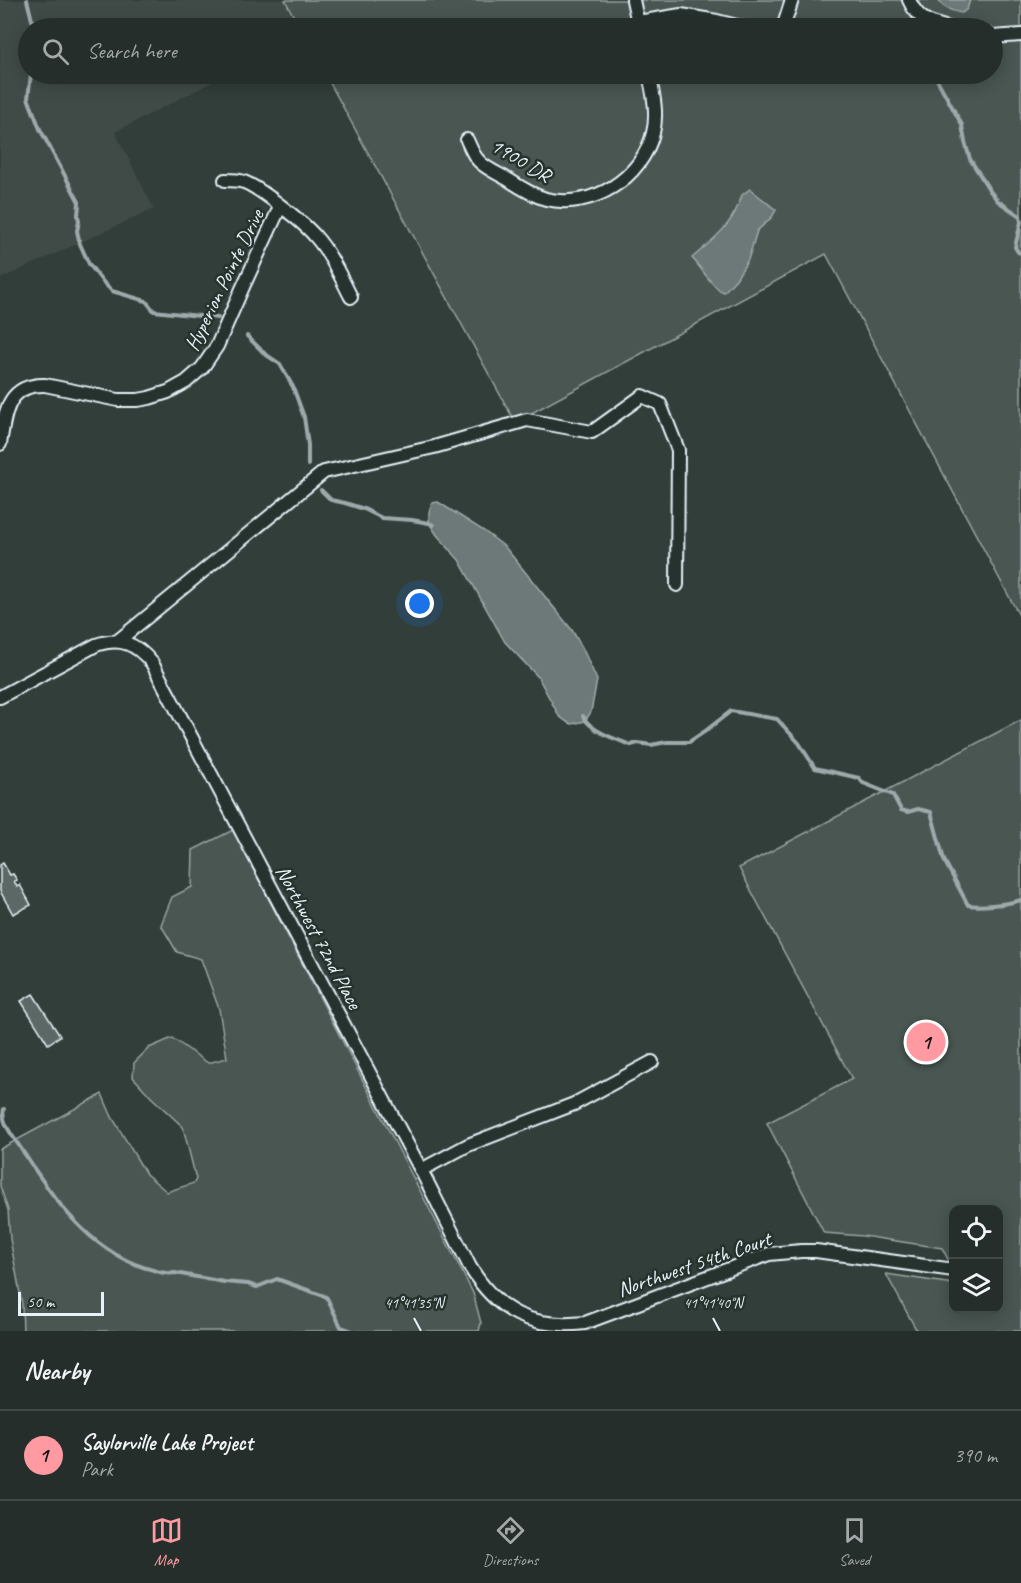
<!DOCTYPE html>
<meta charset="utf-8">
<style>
body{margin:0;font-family:Caveat,sans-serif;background:#323a37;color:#f1f3f6}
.controls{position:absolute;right:18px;bottom:18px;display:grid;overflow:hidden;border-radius:12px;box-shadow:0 3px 15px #0003}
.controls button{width:54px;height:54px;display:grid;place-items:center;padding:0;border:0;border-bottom:2px solid #424a47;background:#262e2b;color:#f1f3f6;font:30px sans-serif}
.scale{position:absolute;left:18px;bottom:15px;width:86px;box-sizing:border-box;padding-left:6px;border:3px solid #e8f1f8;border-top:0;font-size:16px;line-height:21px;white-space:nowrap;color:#e8f1f8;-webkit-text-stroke:4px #26332d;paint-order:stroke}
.you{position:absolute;left:420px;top:604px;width:21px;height:21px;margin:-15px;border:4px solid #fff;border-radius:50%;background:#1a73e8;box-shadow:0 0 0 9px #1a73e833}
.badge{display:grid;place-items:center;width:39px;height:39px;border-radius:50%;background:#ff9aa2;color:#111;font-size:20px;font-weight:700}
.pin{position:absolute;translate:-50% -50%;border:3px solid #fff;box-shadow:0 2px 6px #0006}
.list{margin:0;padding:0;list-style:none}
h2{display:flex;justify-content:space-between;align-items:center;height:78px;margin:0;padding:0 24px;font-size:26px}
h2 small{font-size:20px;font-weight:400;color:#a4a8a9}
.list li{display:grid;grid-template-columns:39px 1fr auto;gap:18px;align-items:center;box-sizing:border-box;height:90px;padding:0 24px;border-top:2px solid #424a47}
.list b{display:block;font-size:22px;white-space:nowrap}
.list p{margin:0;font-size:20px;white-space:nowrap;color:#a4a8a9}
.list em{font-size:20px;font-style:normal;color:#a4a8a9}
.icon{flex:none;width:33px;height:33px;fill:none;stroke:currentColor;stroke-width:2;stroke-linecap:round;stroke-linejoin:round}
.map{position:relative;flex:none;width:1021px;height:1331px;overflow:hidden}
.search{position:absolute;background:#262e2b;box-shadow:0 3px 15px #0003;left:18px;right:18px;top:18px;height:66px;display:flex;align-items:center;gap:15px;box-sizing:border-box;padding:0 21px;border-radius:33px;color:#a4a8a9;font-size:22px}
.sheet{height:168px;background:#262e2b}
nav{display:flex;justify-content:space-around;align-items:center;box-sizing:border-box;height:84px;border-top:2px solid #424a47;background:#262e2b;font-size:16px;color:#a4a8a9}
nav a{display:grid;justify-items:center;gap:3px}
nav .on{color:#ff9aa2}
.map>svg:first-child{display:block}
</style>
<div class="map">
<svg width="1021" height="1331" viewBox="0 0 1021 1331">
<rect width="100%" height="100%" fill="#323e39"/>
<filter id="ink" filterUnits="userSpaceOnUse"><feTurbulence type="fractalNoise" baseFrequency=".0167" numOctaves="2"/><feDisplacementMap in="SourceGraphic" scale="12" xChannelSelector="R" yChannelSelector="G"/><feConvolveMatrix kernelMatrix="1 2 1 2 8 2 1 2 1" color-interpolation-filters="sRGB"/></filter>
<g filter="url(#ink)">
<!-- built -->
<path fill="#3f4b46" d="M0,0H285L300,28H28V74H228L115,132L154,209L0,279Z"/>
<!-- green -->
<path fill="#495651" stroke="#98a4a4" stroke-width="1.5" d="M285,0H1021V619L826,254L515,422L325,74H992V28H300Z
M1021,720V1331H917L886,1274L953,1284L954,1308H998V1210H954L953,1269L942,1248L863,1236L824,1233L767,1123L852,1079L739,868Z
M233,830L473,1293L481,1323L479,1331H23L22,1304L10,1239L8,1210L0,1186V1149L102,1094L112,1117L146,1174L167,1192L194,1183L196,1179L183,1127L151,1097L133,1077L134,1063L149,1048L172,1038L208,1063L227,1058L219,1009L201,959L177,952L161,925L172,897L192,887L193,850Z"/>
<!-- water -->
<path fill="#6d7978" stroke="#9ea9ab" stroke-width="1.5" d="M938,0H970L967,9L962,13C952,11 944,9 938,0Z
M750,189L776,210L772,217L757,231L748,260L736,279L724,292C713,289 701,267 692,258C715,238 733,225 742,195Z
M438,502L484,531L505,547L572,630L582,647L597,680L591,712L585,721L572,724L567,722L559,716L538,677L505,642L459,560L437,535L429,523V512L432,503Z"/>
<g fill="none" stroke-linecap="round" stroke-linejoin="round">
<!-- stream -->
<path stroke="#9ea9ab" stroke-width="4" d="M27,0L34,28
M31,74L28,98L40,129L79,202L78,216L79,221L77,231L80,244L89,264L103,282L112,291L146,301L154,311L218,318
M934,74L962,125L965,142L970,159L990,191L998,201L1020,216L1021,222L1015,247L1018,252L1021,253
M247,336L265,354L280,364L293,387L304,417L308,445V465
M321,490L331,500L345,503L364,509L382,518L412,520L429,523L433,525
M583,716C590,731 617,740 631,745L638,743L651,745L667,742H689L704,732L731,711L777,719L799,743L815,768L859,778L863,783L893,795L901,810L908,812L918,809L931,812L944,860L968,905C981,907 1009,904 1021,900
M4,1109C0,1122 15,1139 22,1150C52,1197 88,1249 143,1267C153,1270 165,1275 175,1273L224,1282L248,1284L257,1287L277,1279L324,1296L327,1298L341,1327L352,1331"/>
</g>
<!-- building -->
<path fill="#5c6865" stroke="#e8f1f8" stroke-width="1.5" d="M3,863L10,875L13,874L17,880L14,881L17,887L20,885L31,905L13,914L0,891V865Z
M33,994L60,1036L48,1044L21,1001Z"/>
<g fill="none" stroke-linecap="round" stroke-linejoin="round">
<!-- minor casing -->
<g stroke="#e8f1f8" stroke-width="16">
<path id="minor" d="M633,0L639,28
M909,0C918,20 929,23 949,28
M638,22L681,15L717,21L745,28
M783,28L792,0
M992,37L1021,35
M467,140C470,146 473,155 478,160C484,168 501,175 509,180C521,188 532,195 546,199C592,210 642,178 653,133C658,113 653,93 649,74
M225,180C231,180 238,180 244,182C260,188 304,223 315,236C331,254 340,276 351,297
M0,444C5,415 6,384 45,385L118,400H138L149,398L168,392L186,382L202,368L217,346L242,289L280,207
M119,640L324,472L434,447L527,420L592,432L642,396L660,404L678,450L677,585
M0,697L96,645C120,637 136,643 152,663L421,1170L470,1267C498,1313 532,1329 585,1323L769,1254L801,1251H816L954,1270
M421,1170L468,1145L574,1104L652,1062"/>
</g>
<!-- minor -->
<use href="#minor" stroke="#26332d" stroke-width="12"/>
</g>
</g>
<!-- ticks -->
<path fill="none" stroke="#e8f1f8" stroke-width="2" d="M414,1318L421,1331M713,1318L720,1331"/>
<g text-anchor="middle" stroke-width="5" stroke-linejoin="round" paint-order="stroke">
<!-- street labels -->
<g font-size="21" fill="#e8f1f8" stroke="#26332d">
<text transform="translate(521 160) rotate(31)" y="7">1900 DR</text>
<text transform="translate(224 280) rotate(-64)" y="7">Hyperion Pointe Drive</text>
<text transform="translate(319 937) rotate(62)" y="7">Northwest 72nd Place</text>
<text transform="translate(694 1264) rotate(-19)" y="7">Northwest 54th Court</text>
</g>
</g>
<g font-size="15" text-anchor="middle" fill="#e8f1f8" stroke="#26332d" stroke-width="5" stroke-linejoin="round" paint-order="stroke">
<text x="414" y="1308">41°41'35"N</text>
<text x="713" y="1308">41°41'40"N</text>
</g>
</svg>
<div class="controls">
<button><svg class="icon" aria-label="locate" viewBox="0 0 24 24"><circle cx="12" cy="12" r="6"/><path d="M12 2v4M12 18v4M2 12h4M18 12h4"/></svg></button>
<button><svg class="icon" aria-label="layers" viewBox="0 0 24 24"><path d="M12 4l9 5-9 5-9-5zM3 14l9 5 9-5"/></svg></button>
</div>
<div class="scale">50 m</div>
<div class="you"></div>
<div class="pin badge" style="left:926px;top:1042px">1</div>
<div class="search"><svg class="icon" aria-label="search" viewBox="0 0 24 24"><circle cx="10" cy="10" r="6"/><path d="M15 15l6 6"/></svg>Search here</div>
</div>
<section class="sheet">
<h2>Nearby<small></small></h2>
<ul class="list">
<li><span class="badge">1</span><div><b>Saylorville Lake Project</b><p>Park</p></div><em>390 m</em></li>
</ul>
</section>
<nav>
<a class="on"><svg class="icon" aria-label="map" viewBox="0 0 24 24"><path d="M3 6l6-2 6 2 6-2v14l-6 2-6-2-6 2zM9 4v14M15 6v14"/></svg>Map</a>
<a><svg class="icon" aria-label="directions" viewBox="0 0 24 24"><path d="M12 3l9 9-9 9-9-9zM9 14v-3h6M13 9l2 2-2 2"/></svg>Directions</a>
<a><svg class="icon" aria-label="saved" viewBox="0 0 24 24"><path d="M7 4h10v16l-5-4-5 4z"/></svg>Saved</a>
</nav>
